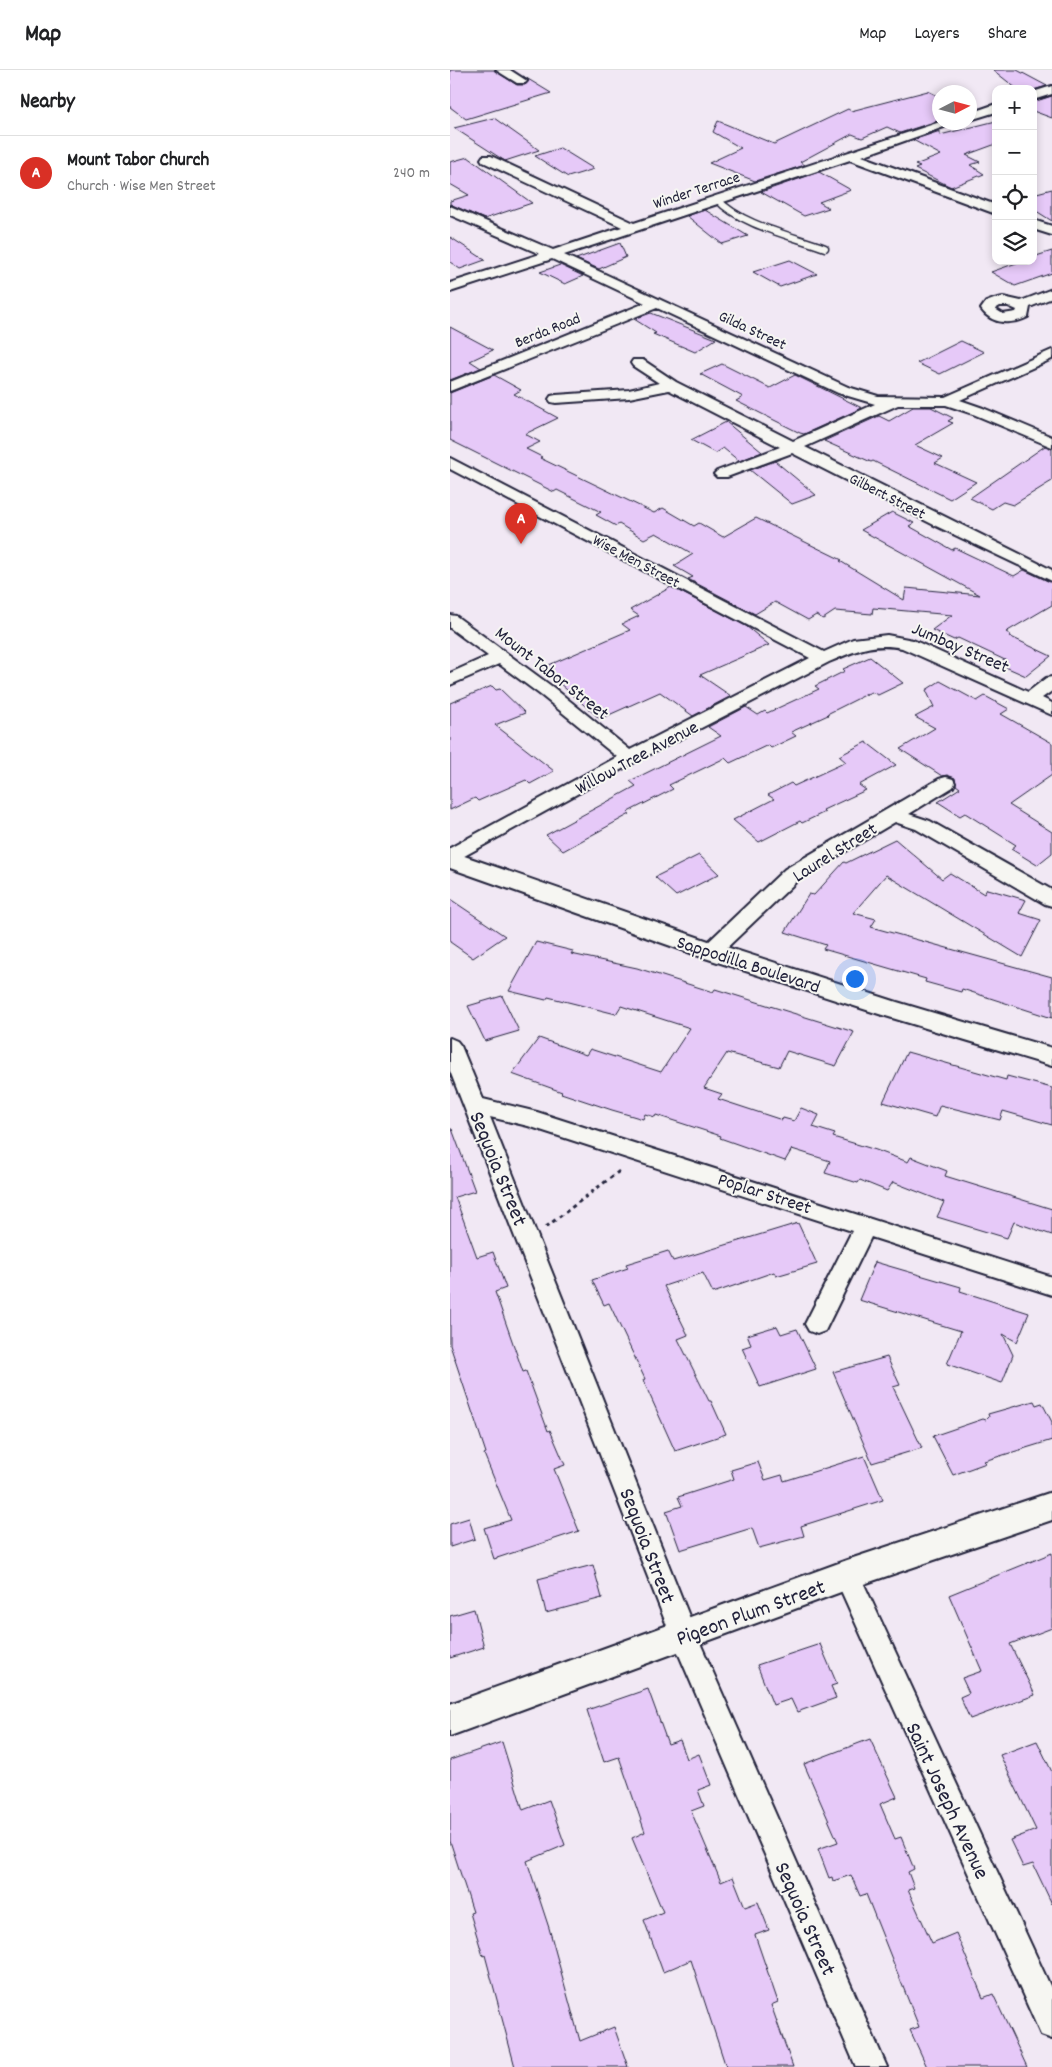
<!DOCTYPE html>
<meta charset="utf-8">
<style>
body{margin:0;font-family:Dekko,sans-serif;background:#f2f2f2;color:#202124}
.controls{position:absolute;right:15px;top:15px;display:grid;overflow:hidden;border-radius:10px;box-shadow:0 2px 8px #0003}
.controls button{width:45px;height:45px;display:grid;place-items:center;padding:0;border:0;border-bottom:1px solid #e0e0e0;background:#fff;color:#202124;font:25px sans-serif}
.compass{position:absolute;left:482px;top:15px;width:45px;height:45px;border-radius:50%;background:#fff;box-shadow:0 2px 8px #0003;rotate:84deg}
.you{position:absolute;left:404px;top:908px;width:18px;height:18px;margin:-12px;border:4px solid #fff;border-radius:50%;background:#1a73e8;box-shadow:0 0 0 8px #1a73e833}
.badge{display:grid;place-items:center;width:32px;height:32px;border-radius:50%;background:#d93025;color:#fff;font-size:16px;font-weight:700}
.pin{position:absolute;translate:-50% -41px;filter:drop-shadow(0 1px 2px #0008)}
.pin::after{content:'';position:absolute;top:26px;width:18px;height:15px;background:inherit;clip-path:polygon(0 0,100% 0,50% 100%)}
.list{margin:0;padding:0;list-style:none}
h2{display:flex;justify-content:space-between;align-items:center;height:65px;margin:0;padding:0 20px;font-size:21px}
h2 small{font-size:16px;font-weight:400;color:#757577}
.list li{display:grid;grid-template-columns:32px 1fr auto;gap:15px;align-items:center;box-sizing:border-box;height:75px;padding:0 20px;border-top:1px solid #e0e0e0}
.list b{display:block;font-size:19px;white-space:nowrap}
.list p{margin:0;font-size:16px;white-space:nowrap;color:#757577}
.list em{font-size:16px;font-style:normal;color:#757577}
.icon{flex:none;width:28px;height:28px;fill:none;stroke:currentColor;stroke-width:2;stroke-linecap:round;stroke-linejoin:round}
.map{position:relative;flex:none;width:602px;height:1997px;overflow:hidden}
header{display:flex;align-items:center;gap:30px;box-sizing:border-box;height:70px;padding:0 25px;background:#fff;border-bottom:1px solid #e0e0e0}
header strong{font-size:24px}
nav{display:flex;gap:28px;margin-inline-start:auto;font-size:18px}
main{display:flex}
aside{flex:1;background:#fff}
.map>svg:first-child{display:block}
</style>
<header>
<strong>Map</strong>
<nav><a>Map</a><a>Layers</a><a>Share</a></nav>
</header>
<main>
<aside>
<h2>Nearby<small></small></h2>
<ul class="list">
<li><span class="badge">A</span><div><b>Mount Tabor Church</b><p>Church · Wise Men Street</p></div><em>240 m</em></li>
</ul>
</aside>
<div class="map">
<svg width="602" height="1997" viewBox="0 0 602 1997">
<rect width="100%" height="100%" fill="#f1e8f4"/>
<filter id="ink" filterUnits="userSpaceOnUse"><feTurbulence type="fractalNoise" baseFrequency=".02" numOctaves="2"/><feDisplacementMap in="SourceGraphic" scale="10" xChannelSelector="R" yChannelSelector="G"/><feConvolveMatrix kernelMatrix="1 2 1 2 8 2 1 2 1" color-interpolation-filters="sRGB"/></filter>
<g filter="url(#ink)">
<!-- building -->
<path fill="#e6c9f8" stroke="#22223b" d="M0,0H44L67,15H75L78,12V9L73,6L101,23L16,49L0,37Z
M543,0H567L597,16L583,20L567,19Z
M478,21L490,27V50L450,63L437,57L412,68L402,64L350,92L355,95L305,111L259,93L291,78L263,62L268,51L324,74L398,39L401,41Z
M602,26V48L583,41V32Z
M44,48L89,80L55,91L4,58Z
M546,51V74L516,85L530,92L520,95L534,104L501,117L465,99L470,97L465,95L491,85L463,70L490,61V65Z
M110,78L144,99L118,107L85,86Z
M18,87L82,133L34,149L0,134V131L19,125L0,114V92Z
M369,102L401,120L369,132L379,138L354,146L311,122Z
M602,119V151L583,139V124Z
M255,140L298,166L272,174L237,146Z
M0,167L35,190L10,199L0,192Z
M170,173L176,187L149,199L126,189Z
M602,181V203L565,216L541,202L572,191H583V187Z
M340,190L367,204L330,217L303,202Z
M110,195L133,206L115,214L90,202Z
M201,243L266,269L245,282L203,264L206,263L184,249Z
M0,257L43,280L20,291L31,298L0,310Z
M511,271L534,282L490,304L467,293Z
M272,294L320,318L345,305L412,338L354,364L350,363L286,331L293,327L250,304Z
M44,305L71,320L64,324L108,348L75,364L90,372L76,379L92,387L90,388L204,443L213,438L244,456L249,453L273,467L306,448L392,490L390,491L454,530L456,518L530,525L411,460L442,442L464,453L459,456L502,480L505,478L564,506L574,500L602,513V535L556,562L561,565L559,566L601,586L576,606L551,595L557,591L508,568L504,570L482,560L502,545L423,538L422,544L385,541L373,549L366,545L358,550L325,532L305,544L238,509L243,507L224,496L243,484L206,463L194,469L169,454L166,456L146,445L151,442L107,420L104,422L0,370V323Z
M463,337H481L503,348L498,351L503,353L465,375L493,388L485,393L526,412L500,429L423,391L421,392L374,371L429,346L439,351Z
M276,352L312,382L289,391L273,378L265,383L241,370Z
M595,376L602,379V411L597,414L563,435L553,432L542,439L520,428Z
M325,391L366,425L342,434L300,400Z
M221,517L296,556L319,575L250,605L281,626L243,646L210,622L150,649L92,598L180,560L172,554L189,546L180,540Z
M420,587L453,613L428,625L421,622L377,644L378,645L341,662L346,666L321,678L318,675L280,693L275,688L219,715L223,719L178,742L180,744L113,781L96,765L186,716L180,711L271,666L258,657L296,637L308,645L315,641L317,643L369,619L365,616L395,601L393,599Z
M490,611L527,631L535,626L559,639L551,644L602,673V705L559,735L602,762V783L587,795L561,779L566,775L515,743L510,746L488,732L510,718L506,715L505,708L497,705L492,706L450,679L485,658L465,647L484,637L476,620Z
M42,616L46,620L50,619L75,643L45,655L104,701L80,714L76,710L28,731L25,728L0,740V633Z
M416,672L446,695L409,715L416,720L373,740L375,742L352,753L350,751L309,772L283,750L324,729L318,725L341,713L344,716L396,692L389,686Z
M445,769L492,809L500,803L534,824L537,819L576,830L569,843L591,850L572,887L436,805L403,843L426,849L421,857L602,907V948L512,919L511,922L475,912L476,909L373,879L376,875L335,862L359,824L364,825L394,792L396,793Z
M249,785L269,804L226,826L205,807Z
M0,829L55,866L23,888L0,872Z
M86,872L123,881L121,884L187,898L263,922L265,919L404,962L386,996L337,981L329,997L277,983L254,1018L272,1024L268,1029L332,1050L333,1048L344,1051L351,1038L369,1045L363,1057L385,1064L383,1067L426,1080L458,1092L461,1087L497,1101L495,1106L602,1139V1165L564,1152L557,1168L487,1147L494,1132L443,1112L437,1121L410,1110L408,1113L375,1103L380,1091L342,1079L335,1091L270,1068L271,1066L206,1045L205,1047L195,1044L193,1049L162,1040L111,1023L112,1022L62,1004L89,968L136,985L140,979L211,1002L240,958L171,936L166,944L98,927L96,930L59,921Z
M52,926L69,961L35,971L18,936Z
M457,982L556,1010L557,1006L602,1018V1055L553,1041L550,1050L490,1035L485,1047L433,1032Z
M0,1059H2L25,1121L5,1127L27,1187L43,1182L56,1218L45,1222L73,1302L76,1301L98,1361L100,1360L115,1395L104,1399L129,1461L44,1489L34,1458L61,1450L34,1384L36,1383L0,1275Z
M348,1153L367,1194L326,1206L324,1202L263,1223L253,1203L214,1216L238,1265L228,1269L259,1331H261L276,1364L225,1381L193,1310L195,1309L159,1233L154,1235L142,1210L178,1198L176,1194L218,1181L223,1191Z
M425,1192L511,1217L510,1221L579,1243L567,1272L553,1264L563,1285L552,1313L497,1294L511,1261L409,1230Z
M327,1256L331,1264L347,1259L366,1299L310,1317L292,1278L301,1275L297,1265Z
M437,1287L450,1315L443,1317L472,1378L422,1393L383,1302Z
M584,1331L586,1335L592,1333L602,1352V1370L534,1391L536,1393L503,1405L483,1366L533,1349L536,1350L539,1347L538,1344Z
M414,1386L433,1430L351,1456L354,1466L309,1478L302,1458L230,1480L216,1441L232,1436L228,1427L284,1409L281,1400L308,1392L315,1410L332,1405L334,1411Z
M19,1448L25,1469L0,1477V1454Z
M602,1483V1558L560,1574L585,1625L520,1649L510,1627L519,1623L512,1608L532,1601L499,1525Z
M143,1495L152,1528L96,1543L88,1509Z
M24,1539L34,1577L0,1588V1546Z
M370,1574L387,1614L381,1616L386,1628L347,1642L341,1629L323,1635L307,1595Z
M198,1619L218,1674L230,1670L237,1689L249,1684L261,1715L248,1720L254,1736L241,1741L271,1812L283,1807L295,1837L308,1832L319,1860L305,1865L328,1932L321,1935L343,1997H276L241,1890L213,1902L194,1850L213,1842L182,1768L195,1762L169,1687L154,1692L137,1640Z
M420,1669L447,1727L430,1734L445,1769L451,1767L464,1799L458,1802L464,1818L458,1820L482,1873L506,1863L533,1928L543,1924L577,1997H477L460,1960L469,1957L416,1824L410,1826L401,1805L383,1811L382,1807L379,1808L368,1779L388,1772L354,1694Z
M587,1671L602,1702V1834L583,1794L573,1797L560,1770L586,1760L550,1685Z
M52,1672L73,1740L99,1730L115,1775L77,1791L99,1858L130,1971L164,1957L178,1997H65L35,1885L33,1886L20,1843L23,1842L0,1771V1690Z"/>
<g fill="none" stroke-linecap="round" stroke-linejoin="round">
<!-- service casing -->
<g stroke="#22223b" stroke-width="9">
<path id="service" d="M267,129C290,155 343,166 375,178"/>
</g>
<!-- minor casing -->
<g stroke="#22223b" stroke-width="4">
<path id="minor" d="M46,0H60L77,11L75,13H67Z
M602,16V24L583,30V22Z
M546,34V42L520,50V43Z
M490,52H508L412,86L546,135V144L400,90L114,185L398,317L428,326L495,327L602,280V289L510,330L533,338L602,367V377L523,344L496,335H448L355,377L602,500V511L486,456L342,383L277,407H267L264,404L267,401L330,377L219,320L179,328L106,333L101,332L99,329L101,326L106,325L179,320L209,313L183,296L181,293L183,290H193L226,312L343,371L425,334L388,323L207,238L0,321V312L195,233L102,189L0,222V213L90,184L0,145V136L103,180L172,157L33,92L31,89L33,86H41L184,153Z
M583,150L602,156V165L583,159Z
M602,219V228L580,237L578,247C562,255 542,255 531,239L536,232L544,229L553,227L571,231ZM550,236H558L567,240L566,242L553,244L545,239Z
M0,388L374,582L403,569L437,565L463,570L578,622L596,608L602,607V621L592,628L602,633V645L452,578C423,572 406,581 379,592L185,692L7,790L0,792V778L167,687L92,626L49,594L0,615V603L38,586L0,558V545L6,546L104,618L180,680L360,588L0,399Z
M496,707L503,709L505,713L503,717L459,744L480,751L602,820V836L595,834L466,759L445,752L349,809L268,886L261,888L254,886L251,881L254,876L335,799L489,709Z
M0,968L7,971L11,976L33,1029L87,1042L602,1207V1225L421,1167L375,1261L367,1264L359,1261L355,1254L402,1161L78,1056L40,1047L247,1566L437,1997H406L221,1566L0,1001Z
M397,1493L406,1497L602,1920V1969L591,1965L384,1505L388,1497Z"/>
</g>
<!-- tertiary casing -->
<g stroke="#22223b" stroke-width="4">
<path id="tertiary" d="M0,781L270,875L447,932L602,978V996L429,944L252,887L0,798Z
M602,1422V1450L399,1519L0,1666V1634L397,1490Z"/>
</g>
<!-- path -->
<path stroke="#22223b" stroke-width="3" stroke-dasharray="4 4" stroke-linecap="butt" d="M96,1157L172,1099"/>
<!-- service -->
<use href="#service" stroke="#f6f6f2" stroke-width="6"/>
<!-- minor -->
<use href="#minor" fill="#f6f6f2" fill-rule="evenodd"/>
<!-- tertiary -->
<use href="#tertiary" fill="#f6f6f2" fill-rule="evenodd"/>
</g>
</g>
<g text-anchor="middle" stroke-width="4" stroke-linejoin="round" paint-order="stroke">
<!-- far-street labels -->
<g font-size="16" fill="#22223b" stroke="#f6f6f2">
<text transform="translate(246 119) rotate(-18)" y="6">Winder Terrace</text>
<text transform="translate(97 259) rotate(-22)" y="6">Berda Road</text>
<text transform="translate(303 259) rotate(25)" y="6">Gilda Street</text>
<text transform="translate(438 425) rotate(27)" y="6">Gilbert Street</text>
<text transform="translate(187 490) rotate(28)" y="6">Wise Men Street</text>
</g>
<!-- street labels -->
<g font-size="19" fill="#22223b" stroke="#f6f6f2">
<text transform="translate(511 576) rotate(23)" y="7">Jumbay Street</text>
<text transform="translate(103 602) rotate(38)" y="7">Mount Tabor Street</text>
<text transform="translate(186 686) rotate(-28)" y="7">Willow Tree Avenue</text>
<text transform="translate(384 781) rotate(-32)" y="7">Laurel Street</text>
<text transform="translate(299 893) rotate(18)" y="7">Sappodilla Boulevard</text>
<text transform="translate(315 1122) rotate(18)" y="7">Poplar Street</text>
</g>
<!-- near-street labels -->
<g font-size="22" fill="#22223b" stroke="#f6f6f2">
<text transform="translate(50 1098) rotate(68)" y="8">Sequoia Street</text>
<text transform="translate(199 1475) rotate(69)" y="8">Sequoia Street</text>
<text transform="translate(300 1541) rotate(-20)" y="8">Pigeon Plum Street</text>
<text transform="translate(499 1730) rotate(65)" y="8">Saint Joseph Avenue</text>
<text transform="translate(357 1848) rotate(66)" y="8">Sequoia Street</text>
</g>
</g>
</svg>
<div class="controls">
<button>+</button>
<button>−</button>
<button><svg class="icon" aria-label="locate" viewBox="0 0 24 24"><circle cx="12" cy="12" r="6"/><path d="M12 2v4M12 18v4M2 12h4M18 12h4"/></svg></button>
<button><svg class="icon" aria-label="layers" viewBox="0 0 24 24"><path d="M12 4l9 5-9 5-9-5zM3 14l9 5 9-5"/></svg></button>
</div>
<svg class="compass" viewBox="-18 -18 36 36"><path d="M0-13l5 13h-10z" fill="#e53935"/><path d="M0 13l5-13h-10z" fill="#757577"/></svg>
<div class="you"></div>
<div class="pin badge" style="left:71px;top:474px">A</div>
</div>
</main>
